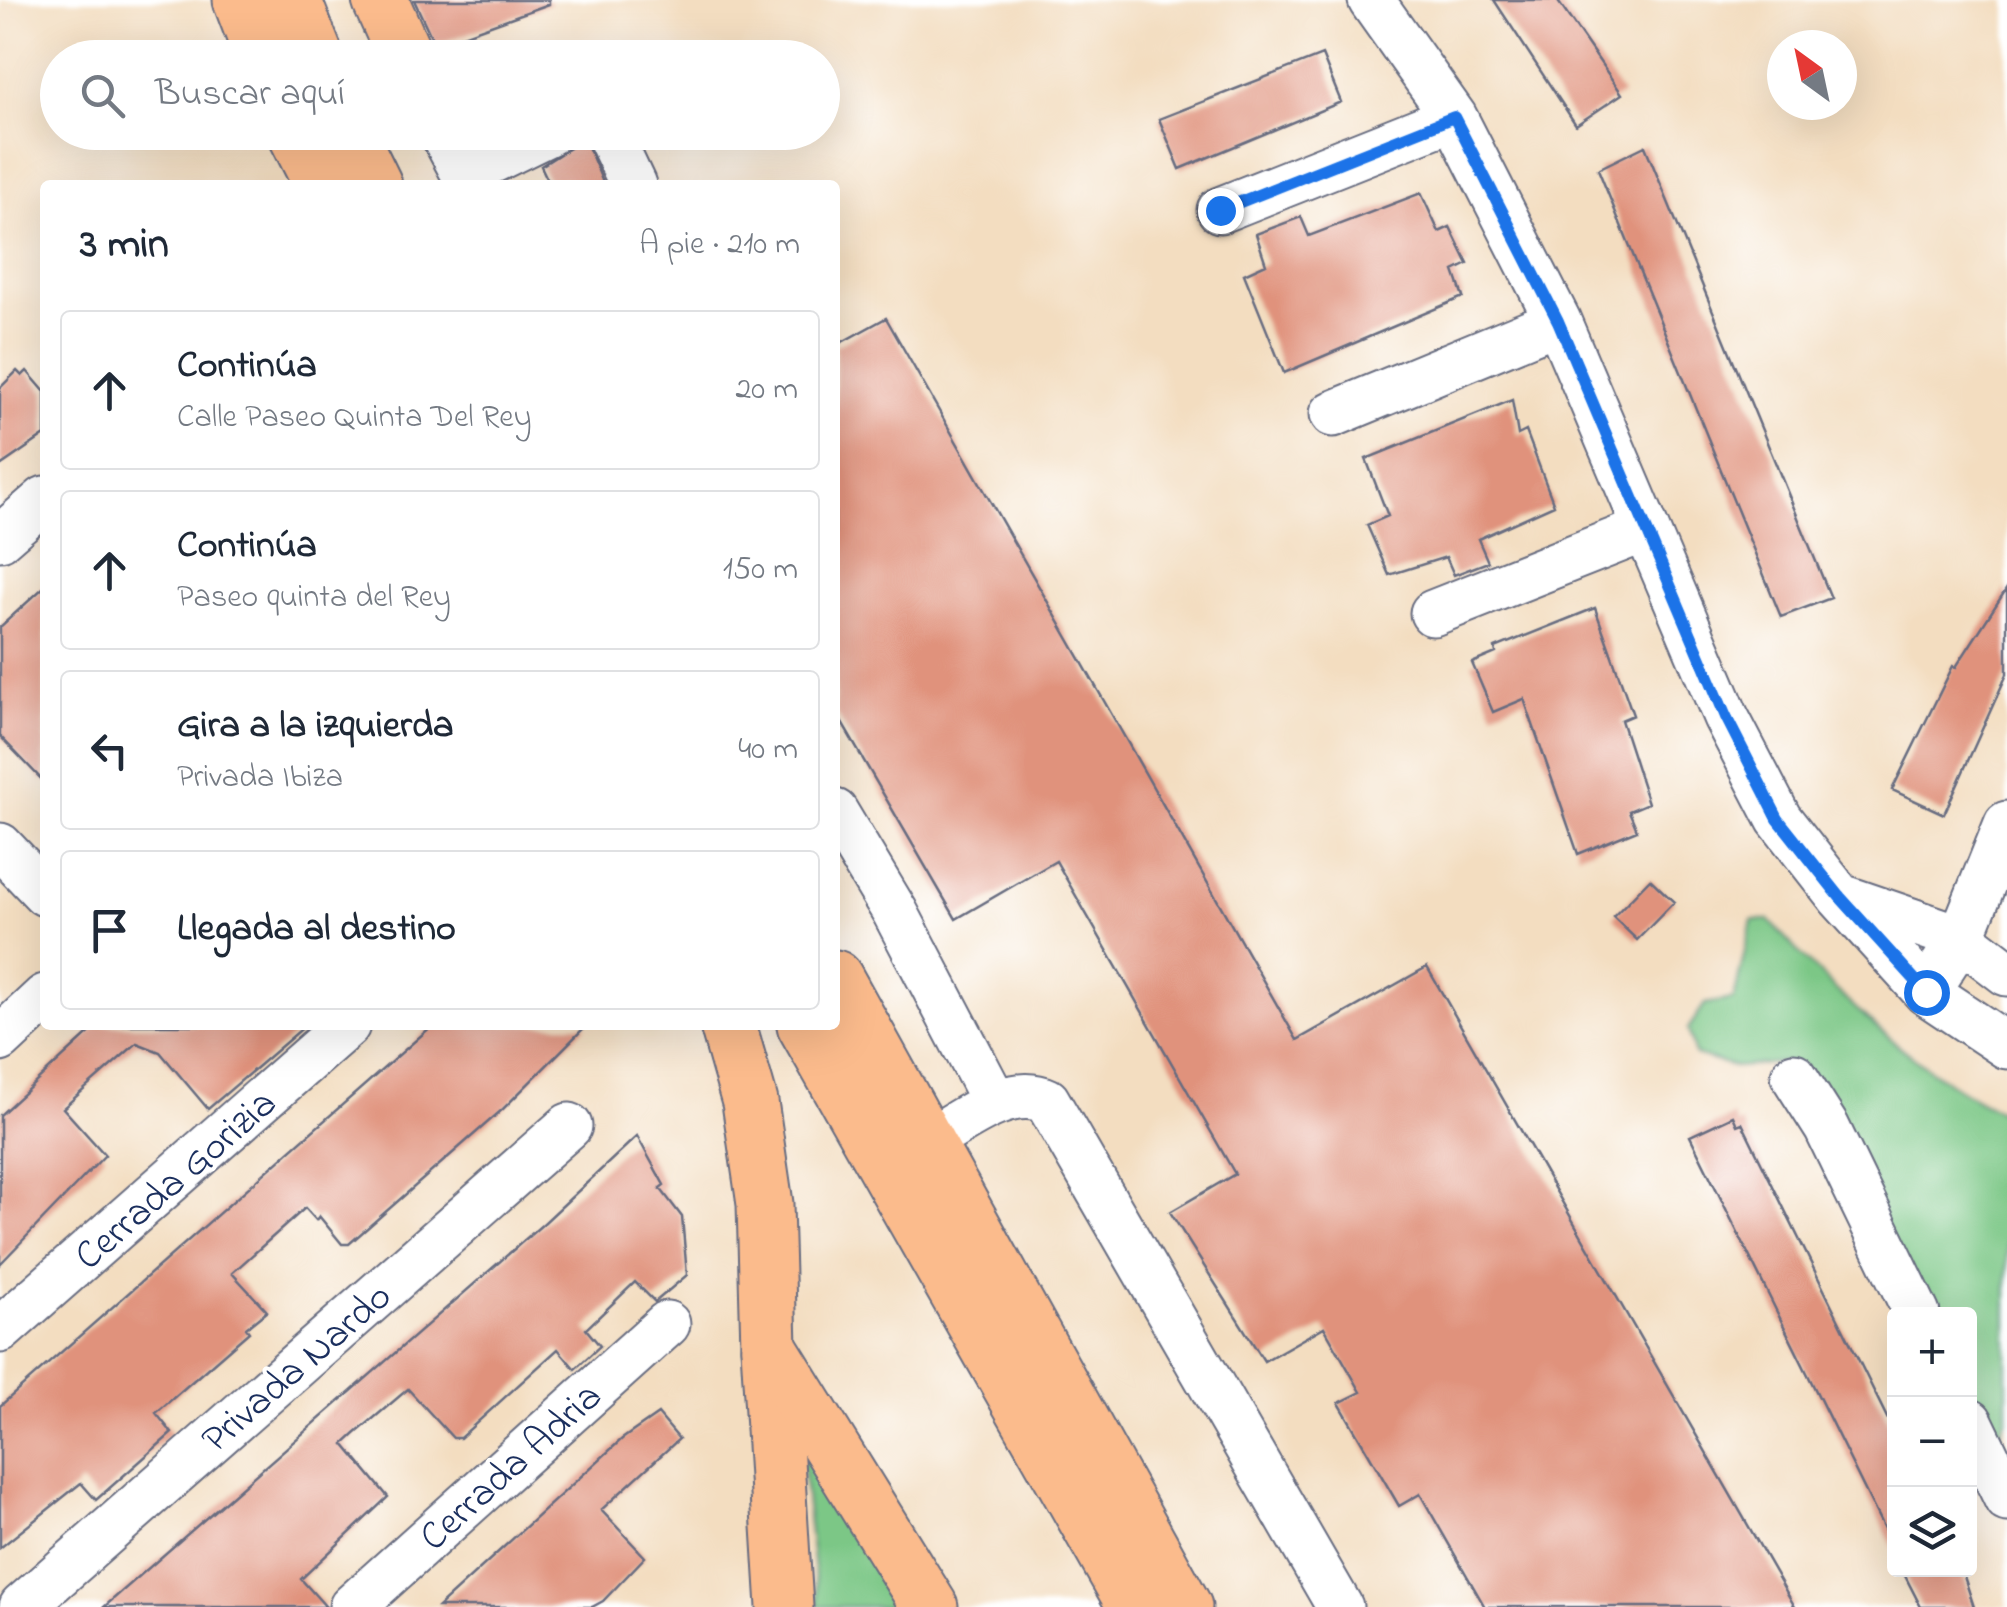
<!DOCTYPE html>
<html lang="es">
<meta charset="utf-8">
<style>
body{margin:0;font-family:"Indie Flower",sans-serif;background:#f6f6f7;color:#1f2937}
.controls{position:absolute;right:30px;bottom:30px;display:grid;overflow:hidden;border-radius:10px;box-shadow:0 10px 40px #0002}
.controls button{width:90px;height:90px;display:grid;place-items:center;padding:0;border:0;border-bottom:2px solid #e0e1e3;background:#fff;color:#1f2937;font:50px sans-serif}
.compass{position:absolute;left:1767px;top:30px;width:90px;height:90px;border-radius:50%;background:#fff;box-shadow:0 10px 40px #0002;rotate:327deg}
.stop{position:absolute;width:30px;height:30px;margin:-22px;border:8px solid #1a73e8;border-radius:50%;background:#fff}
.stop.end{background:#1a73e8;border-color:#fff;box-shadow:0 2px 10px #0008}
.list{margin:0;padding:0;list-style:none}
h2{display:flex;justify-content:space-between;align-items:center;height:130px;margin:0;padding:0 40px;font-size:42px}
h2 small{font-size:32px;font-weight:400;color:#747a83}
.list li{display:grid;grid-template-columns:65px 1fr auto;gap:30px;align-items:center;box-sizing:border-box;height:160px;margin:0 20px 20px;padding:0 20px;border:2px solid #e0e1e3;border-radius:10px}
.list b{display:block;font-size:38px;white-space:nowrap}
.list p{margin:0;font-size:32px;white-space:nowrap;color:#747a83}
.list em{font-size:32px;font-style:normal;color:#747a83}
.icon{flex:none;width:55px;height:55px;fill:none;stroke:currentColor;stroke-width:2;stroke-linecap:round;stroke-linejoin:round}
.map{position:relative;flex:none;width:2007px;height:1607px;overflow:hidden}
.search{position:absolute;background:#fff;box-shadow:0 10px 40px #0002;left:40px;top:40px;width:800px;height:110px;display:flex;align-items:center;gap:25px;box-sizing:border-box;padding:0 35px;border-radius:55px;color:#747a83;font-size:38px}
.panel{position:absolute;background:#fff;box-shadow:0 10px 40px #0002;left:40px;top:180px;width:800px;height:850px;border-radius:10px}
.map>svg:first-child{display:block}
</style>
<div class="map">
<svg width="2007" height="1607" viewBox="0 0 2007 1607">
<rect width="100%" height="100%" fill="#fff"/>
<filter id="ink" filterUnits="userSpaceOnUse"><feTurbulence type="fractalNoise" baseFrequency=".01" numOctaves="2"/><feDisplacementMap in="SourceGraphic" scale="20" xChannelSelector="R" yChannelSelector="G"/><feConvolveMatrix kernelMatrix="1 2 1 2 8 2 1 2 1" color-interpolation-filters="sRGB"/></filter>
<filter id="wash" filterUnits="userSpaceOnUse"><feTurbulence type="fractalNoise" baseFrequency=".0048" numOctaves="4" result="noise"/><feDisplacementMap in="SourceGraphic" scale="40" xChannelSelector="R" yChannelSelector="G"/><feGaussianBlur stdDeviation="2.25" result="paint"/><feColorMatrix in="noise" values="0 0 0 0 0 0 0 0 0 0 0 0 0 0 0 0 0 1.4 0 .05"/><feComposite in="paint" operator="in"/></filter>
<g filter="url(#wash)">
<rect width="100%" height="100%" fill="#f3ddc0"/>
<!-- green -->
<path fill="#7bc786" stroke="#4b7b72" stroke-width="2.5" d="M1752,920H1769C1830,988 1922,1078 2007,1114V1417L1992,1451L1970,1415V1314H1918L1786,1062L1737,1067L1695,1055L1688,1029L1705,1004L1734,999Z
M798,1424L911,1607H818Z"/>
<g id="blocks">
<!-- building -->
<path fill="#e0927b" d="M414,0H549V4L435,45Z
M1494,0H1557L1622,94L1576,125Z
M1322,55L1341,102L1180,169L1159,119Z
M576,132H582L604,185H550L541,166L571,147Z
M1645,146L1831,598L1781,617L1598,169Z
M1421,193L1439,232L1450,227L1468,264L1454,271L1463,297L1284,373L1244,274L1266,264L1256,234L1301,217L1309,236Z
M886,318L1297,1040L1427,967L1795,1607H1485L1420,1494L1399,1506L1339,1403L1361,1392L1324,1327L1264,1361L1170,1212L1235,1174L1056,861L956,919L835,711V346Z
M17,371L22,376L27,371L45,392V435L0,466V388Z
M1512,400L1518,435L1526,431L1554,505L1478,539L1488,562L1454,575L1446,557L1389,575L1367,525L1388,516L1366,459Z
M45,586V783L0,736V627Z
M2007,588V674L1944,814L1892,790L1953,666L1956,667Z
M1595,608L1633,715L1621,720L1648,803L1629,811L1637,830L1578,854L1524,699L1493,712L1472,663L1496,653L1495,648Z
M1650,879L1674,902L1637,940L1613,917Z
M98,1025H306L208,1109L160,1052L137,1043L63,1108L105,1155L0,1264V1115Z
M433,1025H587L503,1109L349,1244H342L319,1216L316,1220L305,1208L232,1273L267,1311L246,1328L249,1332L156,1413L172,1433L96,1500L81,1483L0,1548V1406Z
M1733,1116L1737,1125L1742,1123L1894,1432V1549L1690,1136Z
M637,1136L664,1185L660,1188L682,1217L687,1275L655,1302L635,1282L586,1329L600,1346L575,1369L558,1349L460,1438H453L408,1389L355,1434L344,1444L388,1497L301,1579L326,1607H104L544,1223Z
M658,1414L679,1439L601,1510L645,1557L603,1601L592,1607H438L622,1439Z
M1902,1570H1962L1974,1607H1921Z"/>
</g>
</g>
<g filter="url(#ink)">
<use href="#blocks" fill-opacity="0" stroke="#676c80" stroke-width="2.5"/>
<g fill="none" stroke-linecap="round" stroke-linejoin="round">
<!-- minor casing -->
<g stroke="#676c80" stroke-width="49">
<path id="minor" d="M1371,0L1454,117L1558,321L1726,717L1779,819L1840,897L1926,992L2007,1046
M442,132L470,185
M608,132L633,185
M464,174L550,132
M1220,210L1454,117
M1333,414L1558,321
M0,538L45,499
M1433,613L1643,530
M835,812L895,912L995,1103
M0,846L45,893
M1847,899L1961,938L2007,973
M1926,992L1961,938L2007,824
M0,1039L45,997
M1794,1076L1827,1128L1917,1314
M926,1143C959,1124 1008,1083 1047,1101L1340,1607
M0,1330L347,1025
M1970,1422L2007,1499
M22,1607L569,1126
M352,1607L667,1324"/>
</g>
<!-- major casing -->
<g stroke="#676c80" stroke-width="59">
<path id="major" d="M769,1347L785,1607"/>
</g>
<!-- highway casing -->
<g stroke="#676c80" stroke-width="59">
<path id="highway" d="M241,0L263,58
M293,0L316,58
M380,0L406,58
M295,132L322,185
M348,132L374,185
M835,978L1184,1607
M728,1025L750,1102L765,1204L769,1347L930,1607
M805,1025L1136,1607"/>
</g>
<!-- minor -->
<use href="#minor" stroke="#fff" stroke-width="45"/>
<!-- major -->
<use href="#major" stroke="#fbbb8c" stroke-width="55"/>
<!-- highway -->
<use href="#highway" stroke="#fbbb8c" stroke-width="55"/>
</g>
</g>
<g fill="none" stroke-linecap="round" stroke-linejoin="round" filter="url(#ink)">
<!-- route -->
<path stroke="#1a73e8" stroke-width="12" d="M1220,210L1454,117L1558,321L1726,717L1778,819L1840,897L1926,992"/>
</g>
<g text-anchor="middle" stroke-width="8" stroke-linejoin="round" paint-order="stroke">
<!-- street labels -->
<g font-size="40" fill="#1b2f5e" stroke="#fff">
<text transform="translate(174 1178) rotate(-41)" y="14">Cerrada Gorizia</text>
<text transform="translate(295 1366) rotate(-41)" y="14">Privada Nardo</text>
<text transform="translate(509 1465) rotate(-42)" y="14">Cerrada Adria</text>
</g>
</g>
</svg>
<div class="controls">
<button>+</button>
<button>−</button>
<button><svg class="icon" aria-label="layers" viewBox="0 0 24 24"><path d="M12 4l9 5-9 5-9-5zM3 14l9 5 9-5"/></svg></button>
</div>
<svg class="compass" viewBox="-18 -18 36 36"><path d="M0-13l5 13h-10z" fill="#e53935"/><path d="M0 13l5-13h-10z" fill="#747a83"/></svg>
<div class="stop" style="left:1926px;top:992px"></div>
<div class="stop end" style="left:1220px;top:210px"></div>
<div class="search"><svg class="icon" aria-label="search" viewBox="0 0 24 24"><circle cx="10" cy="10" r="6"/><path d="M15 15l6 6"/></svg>Buscar aquí</div>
<section class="panel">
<h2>3 min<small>A pie · 210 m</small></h2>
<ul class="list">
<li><svg class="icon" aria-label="ahead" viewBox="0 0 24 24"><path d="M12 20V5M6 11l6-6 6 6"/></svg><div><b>Continúa</b><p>Calle Paseo Quinta Del Rey</p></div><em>20 m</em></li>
<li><svg class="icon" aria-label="ahead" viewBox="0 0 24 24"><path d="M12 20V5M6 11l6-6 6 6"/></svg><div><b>Continúa</b><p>Paseo quinta del Rey</p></div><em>150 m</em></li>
<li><svg class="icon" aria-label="left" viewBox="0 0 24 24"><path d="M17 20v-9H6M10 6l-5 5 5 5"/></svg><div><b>Gira a la izquierda</b><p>Privada Ibiza</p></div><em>40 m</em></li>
<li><svg class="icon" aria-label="arrive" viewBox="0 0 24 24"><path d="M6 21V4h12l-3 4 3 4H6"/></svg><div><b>Llegada al destino</b></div></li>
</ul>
</section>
</div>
